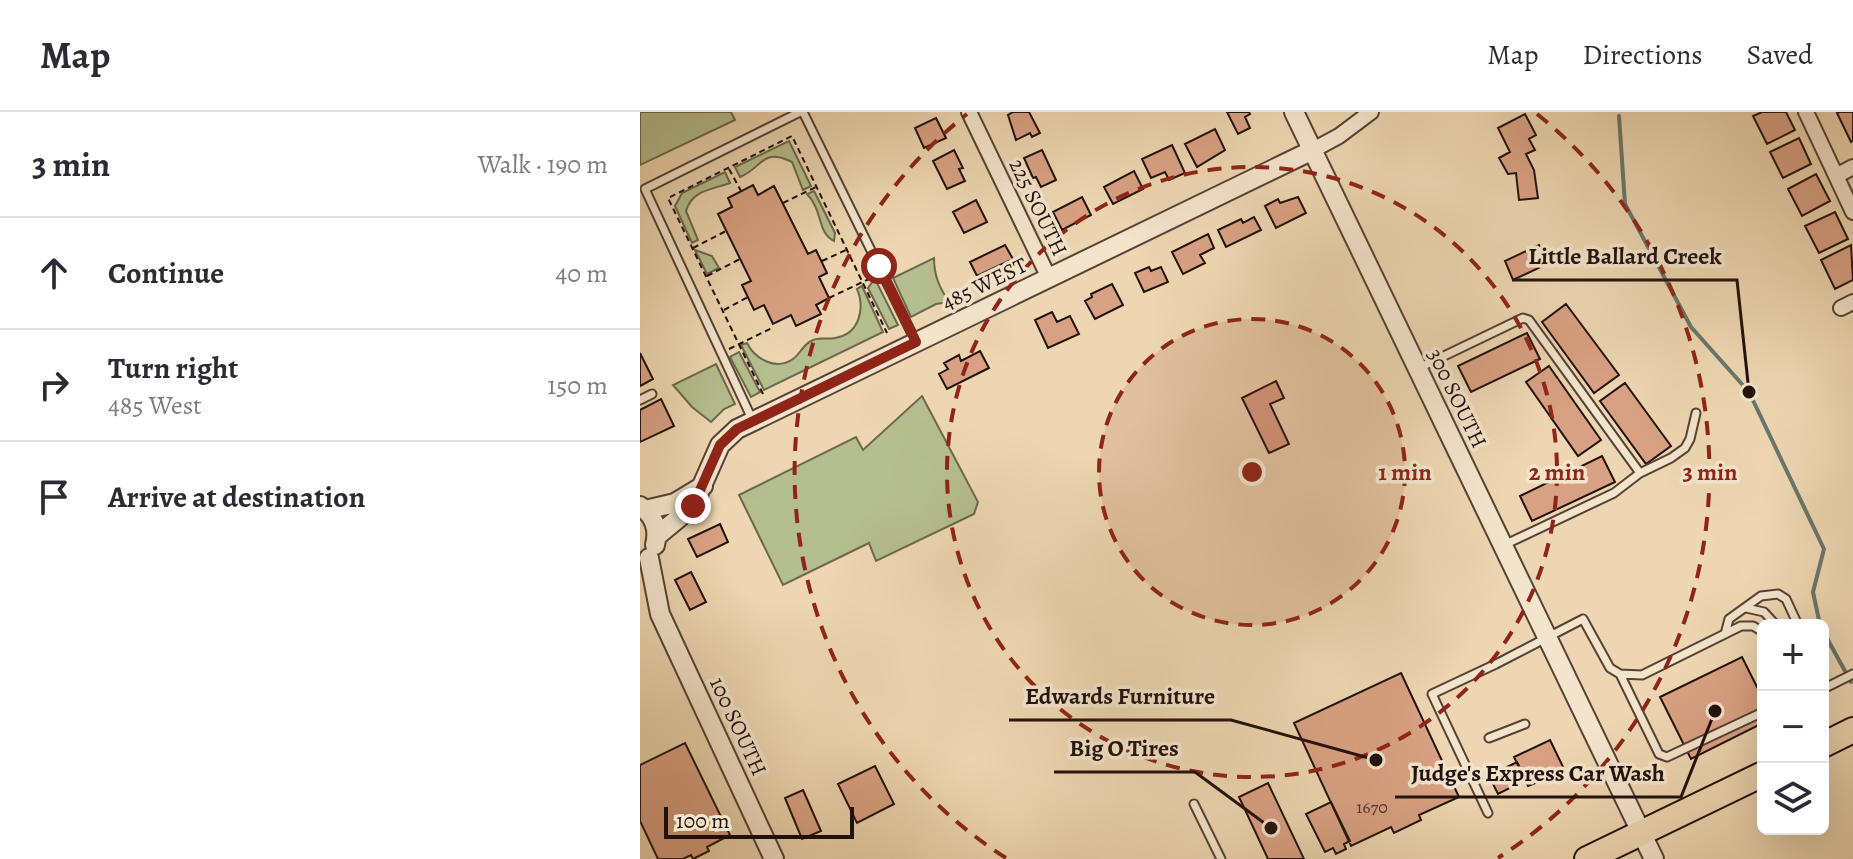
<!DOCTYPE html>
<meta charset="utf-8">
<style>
body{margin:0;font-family:Alegreya,serif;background:#f2f2f3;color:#2b2b33}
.controls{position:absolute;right:24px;bottom:24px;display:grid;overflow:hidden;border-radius:12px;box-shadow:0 8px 32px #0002}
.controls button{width:72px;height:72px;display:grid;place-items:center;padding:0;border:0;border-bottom:2px solid #e1e1e2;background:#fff;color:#2b2b33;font:40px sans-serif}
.scale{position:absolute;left:24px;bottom:20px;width:190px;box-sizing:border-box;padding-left:8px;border:4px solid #22110b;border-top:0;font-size:22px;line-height:28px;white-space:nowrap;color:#22110b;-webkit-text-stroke:6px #f3e4cc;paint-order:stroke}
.stop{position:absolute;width:24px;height:24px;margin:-18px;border:6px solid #8f2418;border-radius:50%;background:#fff}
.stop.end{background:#8f2418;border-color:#fff;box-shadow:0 2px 8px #0008}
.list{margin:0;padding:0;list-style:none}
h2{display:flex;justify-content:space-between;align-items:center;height:104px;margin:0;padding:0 32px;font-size:34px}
h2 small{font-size:26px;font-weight:400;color:#7c7c81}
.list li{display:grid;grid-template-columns:52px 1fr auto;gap:24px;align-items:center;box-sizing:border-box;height:112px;padding:0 32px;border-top:2px solid #e1e1e2}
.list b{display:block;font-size:30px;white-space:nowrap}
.list p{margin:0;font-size:26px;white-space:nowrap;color:#7c7c81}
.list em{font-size:26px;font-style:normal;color:#7c7c81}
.icon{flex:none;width:44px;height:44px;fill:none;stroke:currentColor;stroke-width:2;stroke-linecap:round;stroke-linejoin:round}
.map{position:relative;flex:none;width:1213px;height:747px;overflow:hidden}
header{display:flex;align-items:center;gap:48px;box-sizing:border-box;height:112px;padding:0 40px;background:#fff;border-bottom:2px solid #e1e1e2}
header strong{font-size:38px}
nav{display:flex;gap:44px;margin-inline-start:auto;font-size:28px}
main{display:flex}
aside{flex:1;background:#fff}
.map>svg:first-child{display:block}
</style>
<header>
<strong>Map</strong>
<nav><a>Map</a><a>Directions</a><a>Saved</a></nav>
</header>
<main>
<aside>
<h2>3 min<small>Walk · 190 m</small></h2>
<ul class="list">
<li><svg class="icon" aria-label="ahead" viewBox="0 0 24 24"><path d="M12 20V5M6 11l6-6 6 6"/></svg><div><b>Continue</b></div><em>40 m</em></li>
<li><svg class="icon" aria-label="right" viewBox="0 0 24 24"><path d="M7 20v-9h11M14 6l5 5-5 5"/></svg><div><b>Turn right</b><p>485 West</p></div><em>150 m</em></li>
<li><svg class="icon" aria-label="arrive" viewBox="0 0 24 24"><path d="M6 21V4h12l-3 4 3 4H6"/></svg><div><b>Arrive at destination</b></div></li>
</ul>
</aside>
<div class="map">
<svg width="1213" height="747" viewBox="0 0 1213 747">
<rect width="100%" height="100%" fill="#edd6b1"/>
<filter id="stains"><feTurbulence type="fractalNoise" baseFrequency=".0025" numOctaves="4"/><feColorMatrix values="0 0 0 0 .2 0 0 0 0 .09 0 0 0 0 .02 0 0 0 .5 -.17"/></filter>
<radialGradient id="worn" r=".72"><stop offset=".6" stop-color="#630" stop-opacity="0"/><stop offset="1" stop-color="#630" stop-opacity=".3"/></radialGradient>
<!-- green -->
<path fill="#b5be8e" stroke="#6c684c" stroke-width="2" d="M0,0H91L95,8L0,53Z
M149,29L171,74L163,78L152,50C121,35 123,56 100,65L95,55Z
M85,60L90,71C71,78 52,78 46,99L58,128L52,131L35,94L42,81Z
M174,79L195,121L194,129C177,121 183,98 167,82Z
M55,138L72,144L79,156L67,162Z
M294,146C294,163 299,175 309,190L296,192L271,205L253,166Z
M233,169L237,171L258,213L249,217L228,176Z
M222,174L243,220L124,278L101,233L107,231C115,247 136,259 153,247C160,242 163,233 171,229C179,224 186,228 195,226C220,222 225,196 217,177Z
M99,240L120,280L111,285L90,245Z
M76,252L95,292L84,297L71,310L52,295L33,273Z
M282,284L338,390L334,402L236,449L229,431L143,473L99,383L216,325L223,338Z"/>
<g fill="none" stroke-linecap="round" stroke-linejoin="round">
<!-- stream -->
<path stroke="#69766c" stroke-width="4" d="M979,4L985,92L1051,215L1109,280L1184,437L1173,480L1180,513
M1183,519L1211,570"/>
</g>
<!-- building -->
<path fill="#d9a183" stroke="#22110b" stroke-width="2" d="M373,0H389L400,21L392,25L390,21L376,28L368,3Z
M587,0H609L610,2L605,5L610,16L598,22Z
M1122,0H1146L1155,18L1127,32L1113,4Z
M1200,0H1213V28L1211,30L1197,1Z
M885,2L896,23L889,27L895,38L886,42L894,58L898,86L879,88L876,61L868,62L859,46L870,40L858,16Z
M296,6L306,26L284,36L275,16Z
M575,17L585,38L557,55L545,32Z
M1159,26L1171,52L1143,66L1130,40Z
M532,33L545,61L529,68L525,60L511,66L502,47Z
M314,38L323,56L319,57L325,69L307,77L293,49Z
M402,38L416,68L401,75L396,65L393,66L384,46Z
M494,59L503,77L473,92L464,75Z
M1176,62L1190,89L1162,104L1148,77Z
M113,73L118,83L134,74L168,142L176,138L187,161L179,165L189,186L176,193L181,202L156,214L151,203L133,212L124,193L114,198L102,173L111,169L78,102L92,95L88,86Z
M442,85L451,103L422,118L413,100Z
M658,85L666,101L636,116L625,94L638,87L640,91Z
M336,88L347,110L324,121L313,100Z
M1195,100L1208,127L1179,141L1165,114Z
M614,105L621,118L586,135L578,118L601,107L603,111Z
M568,122L574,136L560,143L565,151L543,162L532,140Z
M365,133L373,147L337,164L330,150Z
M899,133L907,152L873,168L865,149Z
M1211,133L1213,168L1195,177L1181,148Z
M509,155L511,159L521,155L528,170L504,180L495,161Z
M472,172L483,193L455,207L445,189L452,185L451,182Z
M926,192L979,263L954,281L902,210Z
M412,200L417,210L430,204L439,222L408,236L395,208Z
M887,221L900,247L831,280L818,254Z
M340,239L349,256L307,277L299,262L308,257L304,251L319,243L321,249Z
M0,241L13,267L0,274Z
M909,254L961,328L938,344L886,270Z
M636,269L644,286L630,292L649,332L629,341L602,286Z
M985,271L1031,334L1006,352L960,289Z
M21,287L34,314L0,330V298Z
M962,344L975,370L892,409L880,384Z
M80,412L88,430L57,445L48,427Z
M51,460L66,490L50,498L35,468Z
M1102,545L1123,587V611L1051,647L1020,585Z
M761,561L819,685L779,703L781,708L754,721L751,715L711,734L654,611Z
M910,628L925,659L888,674L874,645Z
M45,631L90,723L67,735L69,739L53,747L51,743L43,747H18L0,709V653Z
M877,650L886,668L858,682L849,664Z
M235,654L254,692L217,711L198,672Z
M628,671L664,747H628L599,685Z
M163,678L181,719L162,727L145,686Z
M691,690L710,729L704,732L706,737L696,742L693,736L685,740L666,702Z"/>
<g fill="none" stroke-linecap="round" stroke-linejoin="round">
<!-- service casing -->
<g stroke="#554234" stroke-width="11">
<path id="service" d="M163,0L275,228
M779,256L883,206L889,208L1000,361
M0,288L12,282
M112,307L5,77L160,0
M864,433L974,381L1000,361L1031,346L1045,336L1050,327L1056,301
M1106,496L1124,500L1136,513
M1085,522L1089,507L1121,484L1138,482L1146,487L1158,513
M980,562L1019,642L1027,645L1123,600
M1183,577L1213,562
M849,626L885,612
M554,692L581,747
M848,701L792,582L856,552L943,507L970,556L980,562L1002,563L1101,514H1113L1123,520"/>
</g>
<!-- minor casing -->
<g stroke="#554234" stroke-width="18">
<path id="minor" d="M329,0L409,166
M1166,0L1213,100
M673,38L699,24L731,0
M1196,64L1213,55
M1201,196L1213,190"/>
</g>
<!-- tertiary casing -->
<g stroke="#554234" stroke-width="22">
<path id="tertiary" d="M654,0L1014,747
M0,394C14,403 19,417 15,433
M5,398L35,391L63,374
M17,424L53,394L80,333L97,317L673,38
M9,446L20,502L134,747"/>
</g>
<!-- primary casing -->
<g stroke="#22110b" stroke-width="28">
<path id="primary" d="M1183,633L1213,618
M947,747L1123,662"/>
</g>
<!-- path -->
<path stroke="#22110b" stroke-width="2" stroke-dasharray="6 4" stroke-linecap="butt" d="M89,57L101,79
M143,91L176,75
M53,136L86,119
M182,149L206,138
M67,164L100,147
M189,186L231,166
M84,198L108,185
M89,237L132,216
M123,282L28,86L152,24L247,221"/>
<!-- service -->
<use href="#service" stroke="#f3e4cc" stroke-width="7"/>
<!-- minor -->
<use href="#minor" stroke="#f3e4cc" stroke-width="14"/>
<!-- tertiary -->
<use href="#tertiary" stroke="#f3e4cc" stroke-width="18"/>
<!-- primary -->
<use href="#primary" stroke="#edd6b1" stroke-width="24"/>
</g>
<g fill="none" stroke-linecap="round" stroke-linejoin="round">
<!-- route -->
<path stroke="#8f2418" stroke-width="10" d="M53,394L80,333L97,317L276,230L239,154"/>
</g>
<!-- distance rings -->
<circle cx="612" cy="360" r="153" fill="#8f2418" fill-opacity=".12"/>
<g fill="none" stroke="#8f2418" stroke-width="4" stroke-dasharray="14 10">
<circle cx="612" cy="360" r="153"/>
<circle cx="612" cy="360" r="305"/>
<path d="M366 746A458 458 0 0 1 327 2M897 2A458 458 0 0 1 858 746"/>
</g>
<g text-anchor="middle" stroke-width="7" stroke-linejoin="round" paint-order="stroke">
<!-- number labels -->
<g font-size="18" fill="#503529">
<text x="732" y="701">1670</text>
</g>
<!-- street labels -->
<g font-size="22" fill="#22110b" stroke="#f3e4cc">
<text transform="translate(399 95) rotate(64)" y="8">225 SOUTH</text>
<text transform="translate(344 171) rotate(-26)" y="8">485 WEST</text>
<text transform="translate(818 286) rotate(64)" y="8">300 SOUTH</text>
<text transform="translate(99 614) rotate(65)" y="8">100 SOUTH</text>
</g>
</g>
<circle cx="612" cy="360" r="12" fill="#8f2418" stroke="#f3e4cc" stroke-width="4"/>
<g font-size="24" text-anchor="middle" font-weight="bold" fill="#8f2418" stroke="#f3e4cc" stroke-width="7" stroke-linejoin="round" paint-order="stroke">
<text x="765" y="368">1 min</text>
<text x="917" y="368">2 min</text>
<text x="1070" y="368">3 min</text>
</g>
<!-- callouts -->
<path fill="none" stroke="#22110b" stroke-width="3" d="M1109 280L1097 168H872M736 648L591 608H369M631 716L555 660H414M1075 599L1041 685H755"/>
<g fill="#22110b" stroke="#f3e4cc" stroke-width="3">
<circle cx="1109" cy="280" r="8"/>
<circle cx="736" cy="648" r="8"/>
<circle cx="631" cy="716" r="8"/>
<circle cx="1075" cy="599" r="8"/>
</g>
<g font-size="24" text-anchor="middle" font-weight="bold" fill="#22110b" stroke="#f3e4cc" stroke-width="7" stroke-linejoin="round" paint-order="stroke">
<text x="985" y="152">Little Ballard Creek</text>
<text x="480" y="592">Edwards Furniture</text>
<text x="484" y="644">Big O Tires</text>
<text x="898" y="669">Judge's Express Car Wash</text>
</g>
<rect width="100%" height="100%" filter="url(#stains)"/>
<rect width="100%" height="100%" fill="url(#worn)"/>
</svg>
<div class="controls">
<button>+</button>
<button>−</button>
<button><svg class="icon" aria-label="layers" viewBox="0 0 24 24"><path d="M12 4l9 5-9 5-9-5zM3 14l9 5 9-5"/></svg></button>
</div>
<div class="scale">100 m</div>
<div class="stop" style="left:239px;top:154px"></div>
<div class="stop end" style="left:53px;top:394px"></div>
</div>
</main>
